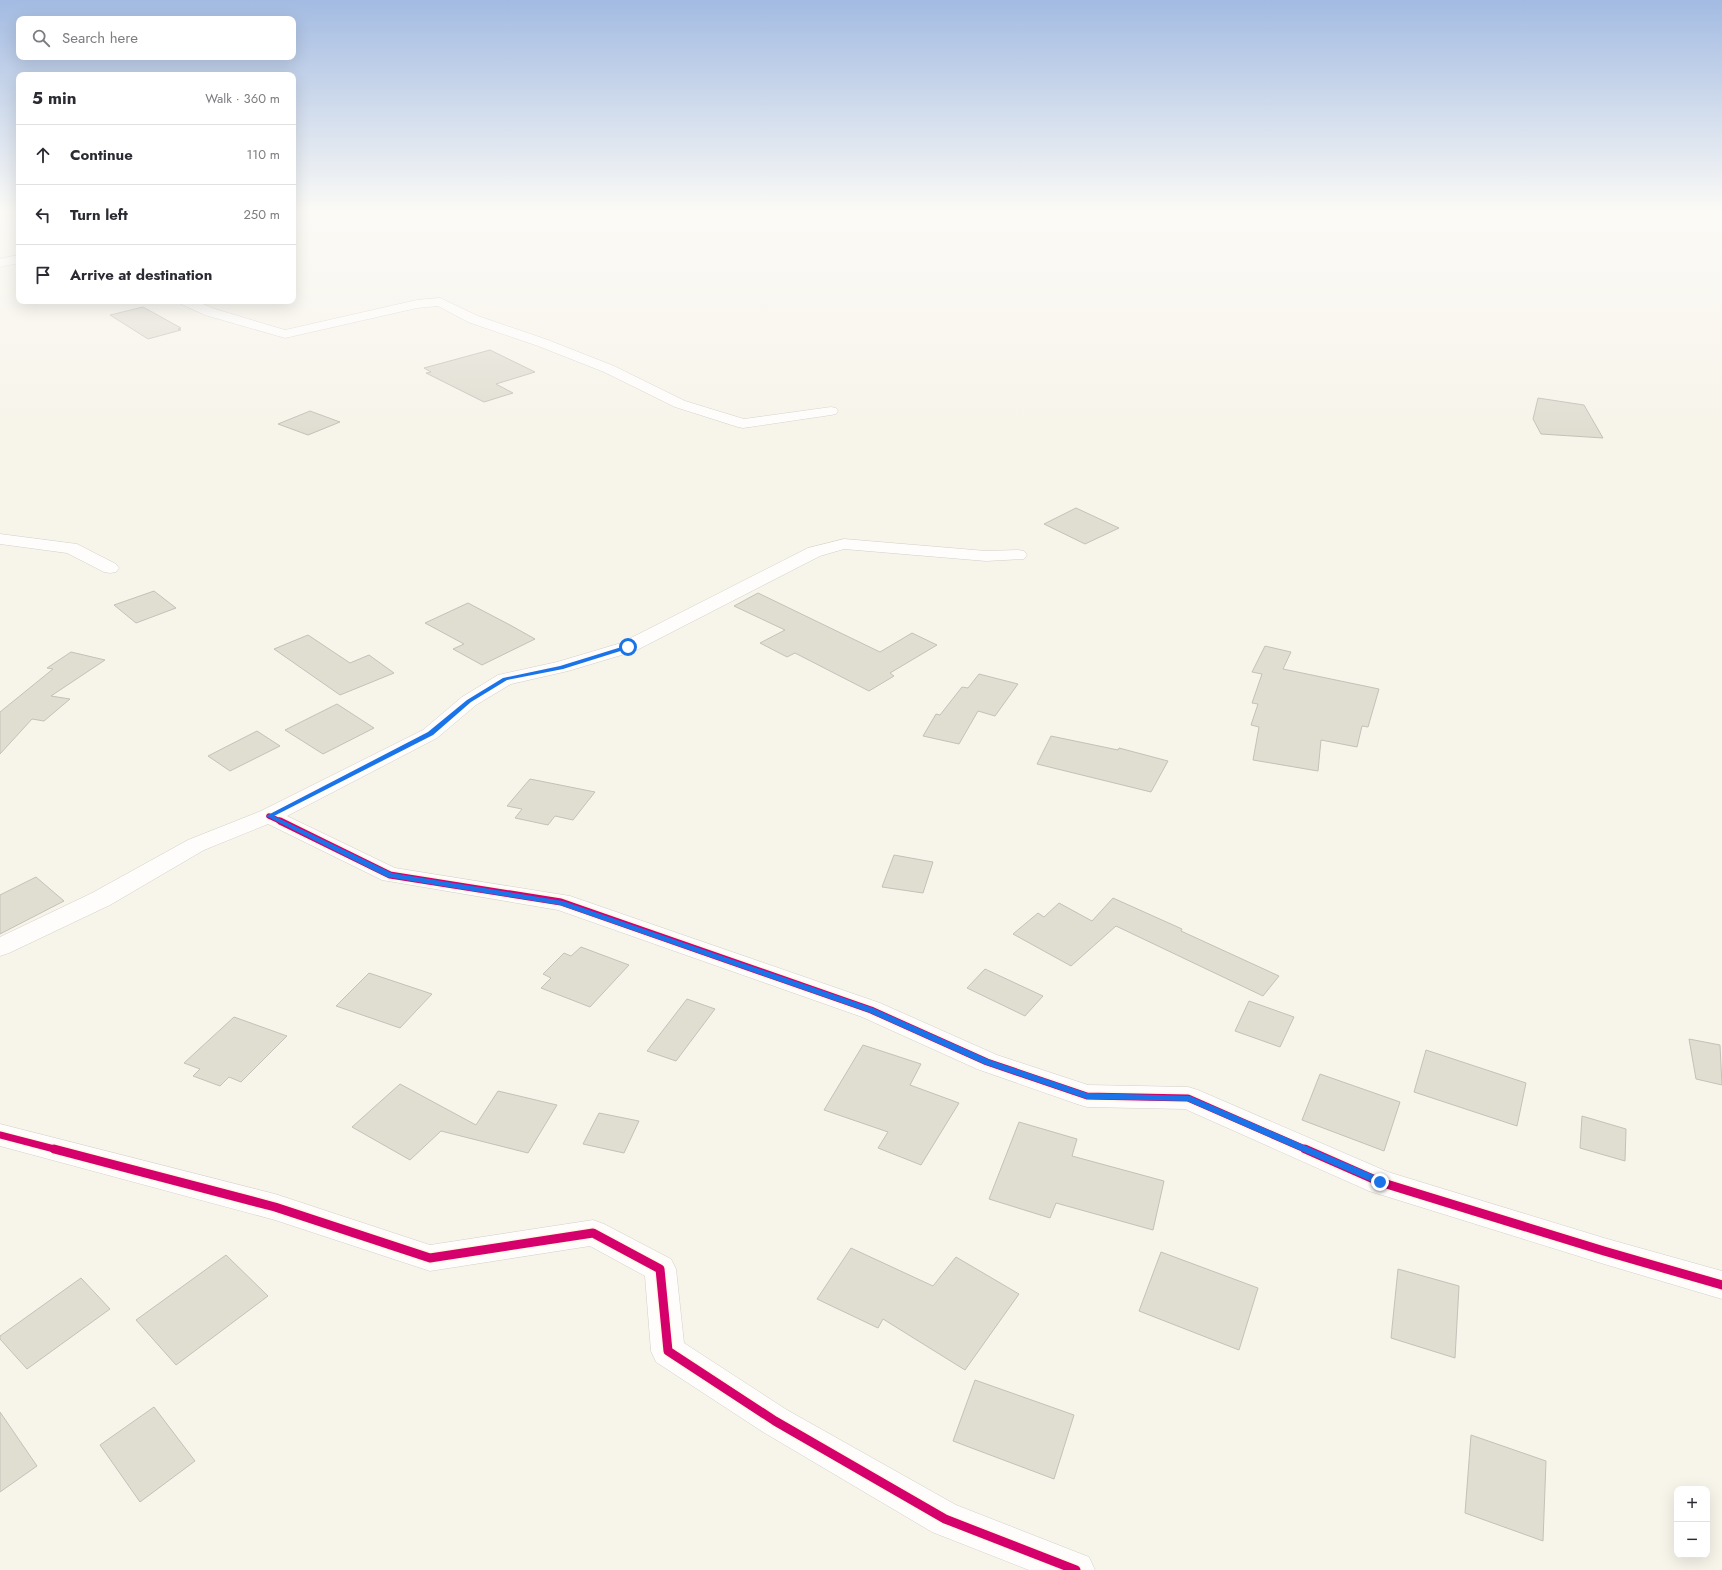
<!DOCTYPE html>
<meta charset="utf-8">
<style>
body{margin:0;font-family:Jost,sans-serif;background:#f2f2f3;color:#2b2b33}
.controls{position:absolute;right:12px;bottom:12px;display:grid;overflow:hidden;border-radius:8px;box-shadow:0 4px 16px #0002}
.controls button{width:36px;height:36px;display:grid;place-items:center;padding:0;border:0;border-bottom:1px solid #e1e1e2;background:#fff;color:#2b2b33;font:20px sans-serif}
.stop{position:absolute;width:12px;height:12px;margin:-9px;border:3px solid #1a73e8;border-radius:50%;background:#fff}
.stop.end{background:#1a73e8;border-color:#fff;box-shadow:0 1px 4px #0008}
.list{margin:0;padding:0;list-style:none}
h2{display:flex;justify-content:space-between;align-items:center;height:52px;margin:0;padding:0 16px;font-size:17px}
h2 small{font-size:13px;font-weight:400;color:#7c7c81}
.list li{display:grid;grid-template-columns:26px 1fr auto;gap:12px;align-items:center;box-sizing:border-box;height:60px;padding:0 16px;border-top:1px solid #e1e1e2}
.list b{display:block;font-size:15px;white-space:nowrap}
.list em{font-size:13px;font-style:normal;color:#7c7c81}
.icon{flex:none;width:22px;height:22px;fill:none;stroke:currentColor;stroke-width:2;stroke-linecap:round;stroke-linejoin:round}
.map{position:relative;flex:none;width:1722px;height:1570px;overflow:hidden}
.search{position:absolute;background:#fff;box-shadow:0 4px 16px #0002;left:16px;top:16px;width:280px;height:44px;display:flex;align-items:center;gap:10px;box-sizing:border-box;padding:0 14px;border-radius:8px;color:#7c7c81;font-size:15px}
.panel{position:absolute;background:#fff;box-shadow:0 4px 16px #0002;left:16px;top:72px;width:280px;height:232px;border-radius:8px}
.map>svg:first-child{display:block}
</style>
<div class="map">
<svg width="1722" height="1570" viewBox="0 0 1722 1570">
<rect width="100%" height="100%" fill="#f7f4ea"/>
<!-- building -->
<path fill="#e0ddd1" stroke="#c3c1b9" d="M143,307L181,328L178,329L181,330L148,339L110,315Z
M490,350L535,372L496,384L513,393L484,402L426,373L431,372L424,368Z
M1538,398L1584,405L1603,438L1541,434L1533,419Z
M310,411L340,422L308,435L278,424Z
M1076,508L1119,528L1085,544L1044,524Z
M154,591L176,608L136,623L114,605Z
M758,593L880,652L912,633L937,645L890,673L894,676L869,691L795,653L787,657L760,643L785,630L734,606Z
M468,603L510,625L535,639L482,665L453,649L464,644L425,623Z
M308,635L350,663L369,655L394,673L340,695L274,649Z
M1265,646L1291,652L1283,669L1379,689L1368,727L1362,726L1357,747L1321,740L1318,771L1253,760L1259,727L1251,725L1258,704L1252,703L1262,674L1252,672Z
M71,652L105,660L51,696L70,699L44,721L32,719L0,754V712L53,669L47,668Z
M979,674L1018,684L995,716L978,711L959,744L923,736L936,714L940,715L962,687L968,688Z
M337,704L374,728L323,754L285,730Z
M257,731L280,746L230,771L208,756Z
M1051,736L1118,750L1119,748L1168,761L1151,792L1037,764Z
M530,779L595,792L573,820L555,816L548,825L515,818L522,809L507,806Z
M894,855L933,862L923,893L882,887Z
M36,877L64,901L0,934V895Z
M1113,898L1182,929L1181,931L1279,976L1263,996L1116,926L1071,966L1013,934L1038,913L1044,917L1059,903L1092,921Z
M581,947L629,965L590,1007L541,988L551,978L543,974L564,953L571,956Z
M985,969L1043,996L1025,1016L967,988Z
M369,973L432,994L400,1028L336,1006Z
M687,999L715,1009L676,1061L647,1051Z
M1249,1001L1294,1017L1280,1047L1235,1031Z
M234,1017L287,1036L241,1082L229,1077L220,1086L193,1076L200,1069L184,1063Z
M1689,1039L1720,1045L1722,1085L1696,1079Z
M863,1045L921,1064L910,1085L959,1103L921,1165L878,1148L888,1132L824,1110Z
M1426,1050L1526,1083L1517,1126L1414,1092Z
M1320,1074L1400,1102L1384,1151L1302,1120Z
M400,1084L476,1125L498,1091L557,1105L528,1153L441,1131L410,1160L352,1127Z
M599,1113L639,1121L624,1153L583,1144Z
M1582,1116L1626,1129L1625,1161L1580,1148Z
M1019,1122L1077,1139L1072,1156L1164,1181L1153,1230L1056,1203L1050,1218L989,1199Z
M851,1248L933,1286L956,1257L1019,1294L965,1370L883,1319L878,1328L817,1299Z
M1161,1252L1258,1288L1239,1350L1139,1311Z
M226,1255L268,1296L176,1365L136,1320Z
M1398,1269L1459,1286L1455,1358L1391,1338Z
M81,1278L110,1309L27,1369L0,1339V1336Z
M975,1380L1074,1415L1054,1479L953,1441Z
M154,1407L195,1461L140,1502L100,1445Z
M0,1412L37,1466L0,1492Z
M1471,1435L1546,1461L1543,1541L1465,1513Z"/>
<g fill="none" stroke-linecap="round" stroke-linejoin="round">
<!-- minor casing -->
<g stroke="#d3d0c8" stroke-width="1">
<path id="minor" d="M19,255V263L0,267V259Z
M440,298L478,316L548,340L614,366L685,401L744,419L831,407L836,408L838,411L836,414L831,415L743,428L738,427L675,407L604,372L538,346L468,322L438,306L417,308L285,338L205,315L181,304L179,301H196L215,309L285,330L417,300Z
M0,534L77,544L116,564L119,568L116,572L110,573L104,572L67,553L0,544Z
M844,539L986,551L1018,550L1024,551L1027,555L1024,559L986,561L844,549L820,556L635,651L568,671L511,684L476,705L437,738L287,816L395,868L570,896L880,1003L997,1055L1088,1085L1188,1087L1198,1090L1388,1172L1604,1238L1722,1271V1299L1604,1264L1369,1191L1185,1109L1087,1107L1077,1104L977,1069L862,1017L558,910L382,880L268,824L204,850L110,905L9,953L0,956V937L92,893L188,840L261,811L423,730L462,697L498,675L557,662L621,643L808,548Z
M0,1124L275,1194L430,1245L593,1220L604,1224L671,1259L676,1269L684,1343L787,1410L956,1505L1089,1557L1095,1570H1029L932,1532L763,1432L656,1362L651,1351L645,1276L590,1246L430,1271L275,1220L0,1146Z"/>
</g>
<!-- minor -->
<use href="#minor" fill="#fefdfc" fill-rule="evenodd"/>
<!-- cycleway-far2 casing -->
<g stroke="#fdf8e4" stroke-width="8">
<path id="cycleway-far2" d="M269,816L282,822"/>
</g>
<!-- cycleway-far1 casing -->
<g stroke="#fdf8e4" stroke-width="10">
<path id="cycleway-far1" d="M280,821L390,875L561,902L871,1010L987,1062L1087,1096L1188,1098L1307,1150
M0,1135L58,1150"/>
</g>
<!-- cycleway casing -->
<g stroke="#fdf8e4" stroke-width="12">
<path id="cycleway" d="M54,1149L275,1207L430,1258L593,1233L660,1269L668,1351L775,1421L945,1519L1076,1570
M1305,1149L1380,1182L1604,1251L1722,1285"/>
</g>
<!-- cycleway-far2 -->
<use href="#cycleway-far2" stroke="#d6006c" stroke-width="5.5"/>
<!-- cycleway-far1 -->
<use href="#cycleway-far1" stroke="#d6006c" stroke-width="7"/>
<!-- cycleway -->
<use href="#cycleway" stroke="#d6006c" stroke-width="9"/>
</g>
<!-- sky -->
<linearGradient id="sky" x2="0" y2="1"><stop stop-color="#a3bbe2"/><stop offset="0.49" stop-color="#fbfaf6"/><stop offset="1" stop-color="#fbfaf6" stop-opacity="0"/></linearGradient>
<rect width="1722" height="432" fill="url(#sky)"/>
<!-- route -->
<path fill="#1a73e8" d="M628,645L631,647L630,648L563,669L507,680L471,702L433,735L274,816L392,873L563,901L873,1008L990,1060L1087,1093L1190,1096L1383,1179L1385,1182L1383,1184H1377L1187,1101L1087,1099L984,1064L868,1012L560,905L387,877L266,816L428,732L467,700L503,678L560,666Z"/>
</svg>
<div class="controls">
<button>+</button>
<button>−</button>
</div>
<div class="stop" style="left:628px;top:647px"></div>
<div class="stop end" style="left:1380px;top:1182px"></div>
<div class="search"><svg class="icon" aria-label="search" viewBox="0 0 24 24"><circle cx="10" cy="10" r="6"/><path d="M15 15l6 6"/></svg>Search here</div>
<section class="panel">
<h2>5 min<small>Walk · 360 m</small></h2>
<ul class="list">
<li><svg class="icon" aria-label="ahead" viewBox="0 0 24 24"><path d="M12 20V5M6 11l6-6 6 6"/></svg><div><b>Continue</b></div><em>110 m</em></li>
<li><svg class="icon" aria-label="left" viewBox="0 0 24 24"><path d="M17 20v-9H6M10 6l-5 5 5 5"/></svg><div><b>Turn left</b></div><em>250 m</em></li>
<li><svg class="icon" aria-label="arrive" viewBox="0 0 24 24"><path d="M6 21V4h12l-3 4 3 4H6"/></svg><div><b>Arrive at destination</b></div></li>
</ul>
</section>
</div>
